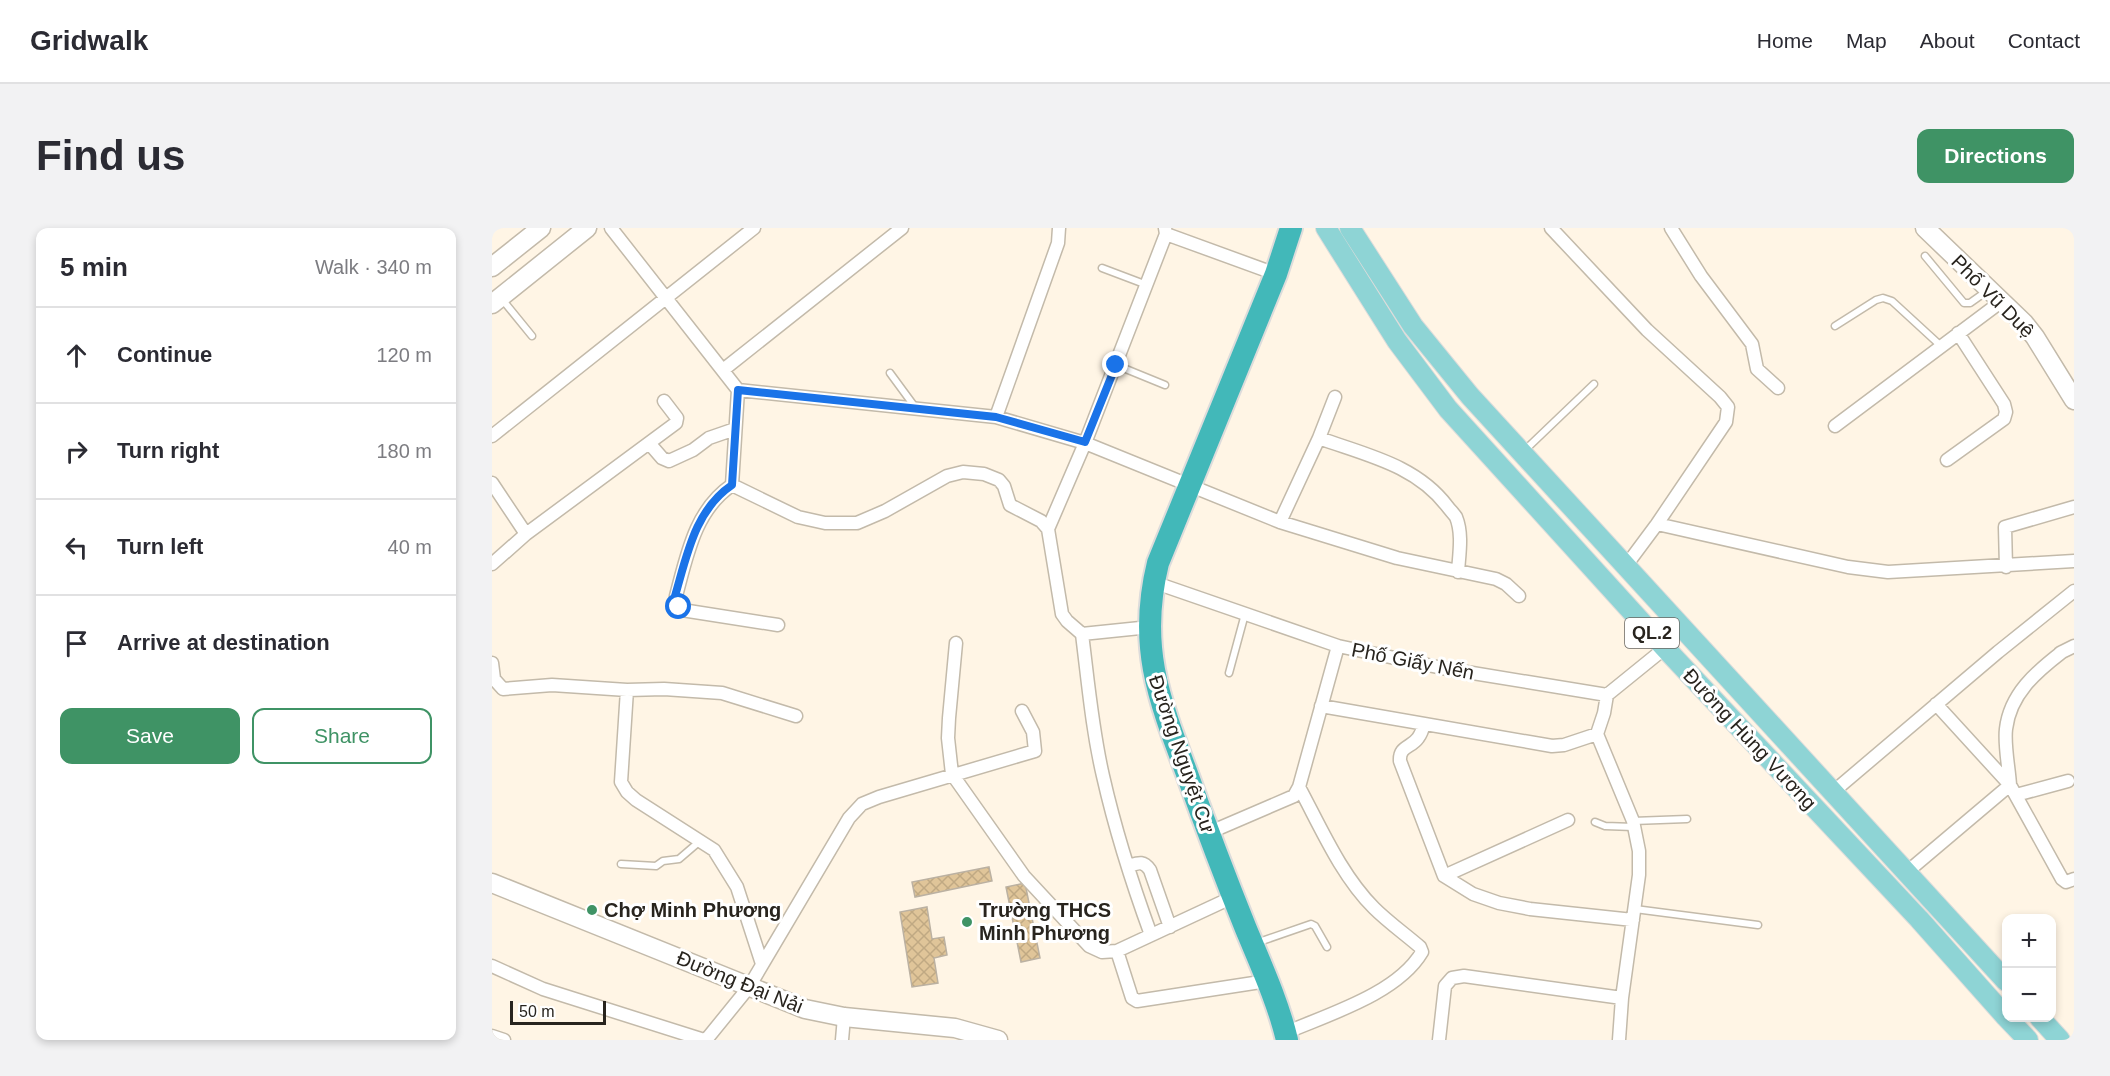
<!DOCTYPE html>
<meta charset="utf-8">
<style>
body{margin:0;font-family:Helvetica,sans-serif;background:#f2f2f3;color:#2b2b33}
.controls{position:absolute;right:18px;bottom:18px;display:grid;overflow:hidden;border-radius:12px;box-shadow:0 3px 9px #0003}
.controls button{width:54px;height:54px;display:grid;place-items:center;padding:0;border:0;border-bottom:2px solid #e1e1e2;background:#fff;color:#2b2b33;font:30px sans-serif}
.scale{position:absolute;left:18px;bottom:15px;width:96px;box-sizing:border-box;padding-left:6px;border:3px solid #28241e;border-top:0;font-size:16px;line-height:21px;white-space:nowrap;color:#28241e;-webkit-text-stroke:4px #fff;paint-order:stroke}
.stop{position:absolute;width:18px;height:18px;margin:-14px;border:4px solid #1a73e8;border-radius:50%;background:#fff}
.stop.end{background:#1a73e8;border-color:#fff;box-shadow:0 2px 6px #0008}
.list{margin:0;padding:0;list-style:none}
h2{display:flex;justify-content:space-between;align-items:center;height:78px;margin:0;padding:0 24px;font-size:26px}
h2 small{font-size:20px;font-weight:400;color:#7c7c81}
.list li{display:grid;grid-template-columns:39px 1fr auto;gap:18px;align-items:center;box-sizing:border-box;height:96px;padding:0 24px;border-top:2px solid #e1e1e2}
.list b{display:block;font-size:22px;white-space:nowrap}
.list em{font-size:20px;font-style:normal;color:#7c7c81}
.actions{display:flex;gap:12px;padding:18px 24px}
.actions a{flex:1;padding:14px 0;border:2px solid #3f9365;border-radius:12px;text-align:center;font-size:21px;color:#3f9365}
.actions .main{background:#3f9365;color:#fff}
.icon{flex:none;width:33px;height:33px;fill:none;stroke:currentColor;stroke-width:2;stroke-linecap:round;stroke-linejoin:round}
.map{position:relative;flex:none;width:1582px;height:812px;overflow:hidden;border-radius:12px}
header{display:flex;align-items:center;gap:36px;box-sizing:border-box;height:84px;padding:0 30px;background:#fff;border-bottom:2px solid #e1e1e2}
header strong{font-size:28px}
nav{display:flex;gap:33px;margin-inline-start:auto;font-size:21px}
.intro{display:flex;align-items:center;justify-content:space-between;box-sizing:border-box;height:144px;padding:0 36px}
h1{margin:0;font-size:42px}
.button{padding:15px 27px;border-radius:12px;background:#3f9365;color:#fff;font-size:21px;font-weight:700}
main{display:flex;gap:36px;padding:0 36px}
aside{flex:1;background:#fff;border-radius:12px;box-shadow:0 3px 9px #0003}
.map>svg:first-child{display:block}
</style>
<header>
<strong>Gridwalk</strong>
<nav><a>Home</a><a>Map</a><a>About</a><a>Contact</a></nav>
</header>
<div class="intro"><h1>Find us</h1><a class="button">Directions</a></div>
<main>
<aside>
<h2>5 min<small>Walk · 340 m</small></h2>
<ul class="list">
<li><svg class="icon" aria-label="ahead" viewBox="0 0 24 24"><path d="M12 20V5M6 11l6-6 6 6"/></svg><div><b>Continue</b></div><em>120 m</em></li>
<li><svg class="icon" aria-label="right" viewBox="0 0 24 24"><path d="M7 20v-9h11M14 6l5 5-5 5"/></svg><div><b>Turn right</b></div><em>180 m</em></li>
<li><svg class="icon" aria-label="left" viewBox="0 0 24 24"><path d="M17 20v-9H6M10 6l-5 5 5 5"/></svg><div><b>Turn left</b></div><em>40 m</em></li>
<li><svg class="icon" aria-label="arrive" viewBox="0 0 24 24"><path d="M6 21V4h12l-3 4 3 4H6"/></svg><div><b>Arrive at destination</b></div></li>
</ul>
<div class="actions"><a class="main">Save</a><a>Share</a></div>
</aside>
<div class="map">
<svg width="1582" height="812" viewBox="0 0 1582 812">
<defs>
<pattern id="building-cross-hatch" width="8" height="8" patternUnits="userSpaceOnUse" patternTransform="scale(1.5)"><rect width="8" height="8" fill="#e0c599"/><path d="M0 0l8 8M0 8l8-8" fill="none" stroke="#c0a983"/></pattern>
</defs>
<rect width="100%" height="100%" fill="#fff5e5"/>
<!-- building -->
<path fill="url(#building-cross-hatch)" stroke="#bbb1a2" stroke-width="1.5" d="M497,639L500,653L423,669L420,654Z
M533,655L548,730L529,734L514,659Z
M435,679L440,711L452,709L455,727L442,730L446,755L420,759L408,684Z"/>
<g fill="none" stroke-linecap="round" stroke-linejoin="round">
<!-- lane casing -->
<g stroke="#c3baaa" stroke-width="9">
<path id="lane" d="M1433,28L1472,75H1478L1495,63
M610,40L655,57
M9,70L40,108
M1343,98L1384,72L1391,70L1400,73L1449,118
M624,137L673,157
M398,145L423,179
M1032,223L1102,156
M737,445L753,386
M1141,593L1195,591
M1103,594L1113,598L1142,599
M129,636L164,638L171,633L187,631L208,613
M1143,681L1266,697
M764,715L819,696L823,698L835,719"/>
</g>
<!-- street casing -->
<g stroke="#c3baaa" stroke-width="15">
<path id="street" d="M119,0L246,162L504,189L593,215L788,294L905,330L1004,351L1014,356L1027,368
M1059,0L1155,102L1228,169L1236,179L1234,194L1165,296L1133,339
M1179,0L1209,48L1260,116L1265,141L1286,160
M674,6L784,46
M231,142L410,0
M504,189L566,15L567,0
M1343,198L1510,73
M0,208L262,0
M827,210L843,169
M157,215L170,230L177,233L201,222L217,210L243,201
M1455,232L1512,191L1514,184L1512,176L1466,105
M0,255L34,306
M240,257L306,289L333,295H365L393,283L455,248L471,244L492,246L507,252L512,258L518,277L549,293L556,301
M240,257C203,282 195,327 184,368V376L190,382L286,397
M240,257L246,162
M788,294L827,210C874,227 924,237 955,278C958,282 962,286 964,289C971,306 967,327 966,344
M1165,296L1356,339L1396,344L1582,333
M0,336L34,306L184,195L185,190L172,173
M1514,339L1513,299L1582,279
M661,354L846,418L950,440L1115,467L1173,420
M658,399L590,406L575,393L570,386L556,301L593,215L674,6L673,0
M590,406C596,453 600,501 611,548C623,601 640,655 659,707
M464,415L457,490L456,510L460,546L532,648L597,718L610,724L625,723L741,669
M1568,425L1582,418
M0,435L2,451L11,461L60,457L135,462L172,461L230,465L304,488
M135,462L129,554L135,564L144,572L222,622L245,659L270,736
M1115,467L1112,485L1105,506L1141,593L1147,623V647L1130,770L1127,812
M1444,476L1518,557L1570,651L1574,654L1582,651
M829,478L1060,518L1072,517L1105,506
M932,496C931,500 929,506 926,510C919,520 907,518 908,533L952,648L981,666L1007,675L1038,681L1141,692
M1518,557C1517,540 1512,517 1514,501C1518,466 1544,444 1570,424
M1341,564L1506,424L1582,363
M1524,567L1576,553
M716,605L802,568L807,559L846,418
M636,638C646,635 651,632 658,642L678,699
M1415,644L1518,557
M952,648L1076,592
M625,723L640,770L645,773L775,753
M0,738L51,761L212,812
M793,805C837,786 905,766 930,724L928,719C913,706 896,694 882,680C849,647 829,600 807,559
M0,808L12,812
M214,812L257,759L357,590L370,576L387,569L543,523L541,504L530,483
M350,812L352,789
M947,812L953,758L960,750L972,748L1130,770"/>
</g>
<!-- secondary casing -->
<g stroke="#c3baaa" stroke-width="21">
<path id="secondary" d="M1433,0L1532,95L1543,109L1582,172
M0,39L49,0
M0,76L95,0
M0,655L313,781L352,789L463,800L506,812"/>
</g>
<!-- primary casing -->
<g stroke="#dddcdb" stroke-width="22">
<path id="primary" d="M834,0L905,113L956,181L1173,420L1427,691L1514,789
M858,0L921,98L978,168L1514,753
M1515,790L1536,812
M1548,790L1568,812"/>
</g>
<!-- highway casing -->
<g stroke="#dddcdb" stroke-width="26">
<path id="highway" d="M795,812C786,774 769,737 754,701C733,649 713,596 694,543C666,469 646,416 666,335L784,46L799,0"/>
</g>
<!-- lane -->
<use href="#lane" stroke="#fff" stroke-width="6"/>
<!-- street -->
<use href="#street" stroke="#fff" stroke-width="12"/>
<!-- secondary -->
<use href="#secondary" stroke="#fff" stroke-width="18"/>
<!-- primary -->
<use href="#primary" stroke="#8ed4d5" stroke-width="20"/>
<!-- highway -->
<use href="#highway" stroke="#42b8b9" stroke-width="22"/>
</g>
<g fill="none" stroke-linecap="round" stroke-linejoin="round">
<!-- route -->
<path stroke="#1a73e8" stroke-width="8" d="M187,379L184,376L183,368C195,327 203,282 240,257L246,162L504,189L593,214L624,137"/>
</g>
<!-- markers -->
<g fill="#3f9365" stroke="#fff" stroke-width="2">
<circle cx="100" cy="682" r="6"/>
<circle cx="475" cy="694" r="6"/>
</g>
<g text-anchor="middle" stroke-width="6" stroke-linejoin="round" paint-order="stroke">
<!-- shield labels -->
<rect fill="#fff" stroke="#686662" stroke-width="1.5" x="1133" y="390" width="54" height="30" rx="4.5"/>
<g font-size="18" font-weight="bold" fill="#28241e">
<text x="1160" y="411">QL.2</text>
</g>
<!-- street labels -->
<g font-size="20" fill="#28241e" stroke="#fff">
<text transform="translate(1501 68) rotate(45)" y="7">Phố Vũ Duệ</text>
<text transform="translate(921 433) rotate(11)" y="7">Phố Giấy Nến</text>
<text transform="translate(1258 511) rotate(47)" y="7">Đường Hùng Vương</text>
<text transform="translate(690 526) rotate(71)" y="7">Đường Nguyệt Cư</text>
<text transform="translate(248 754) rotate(22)" y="7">Đường Đại Nải</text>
</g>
<!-- poi labels -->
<g font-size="20" font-weight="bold" fill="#28241e" stroke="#fff" text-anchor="start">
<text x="112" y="689">Chợ Minh Phương</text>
<text x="487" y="689">Trường THCS<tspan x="487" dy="23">Minh Phương</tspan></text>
</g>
</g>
</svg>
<div class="controls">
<button>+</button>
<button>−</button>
</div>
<div class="scale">50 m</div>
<div class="stop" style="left:187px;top:379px"></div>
<div class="stop end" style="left:624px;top:137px"></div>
</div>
</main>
